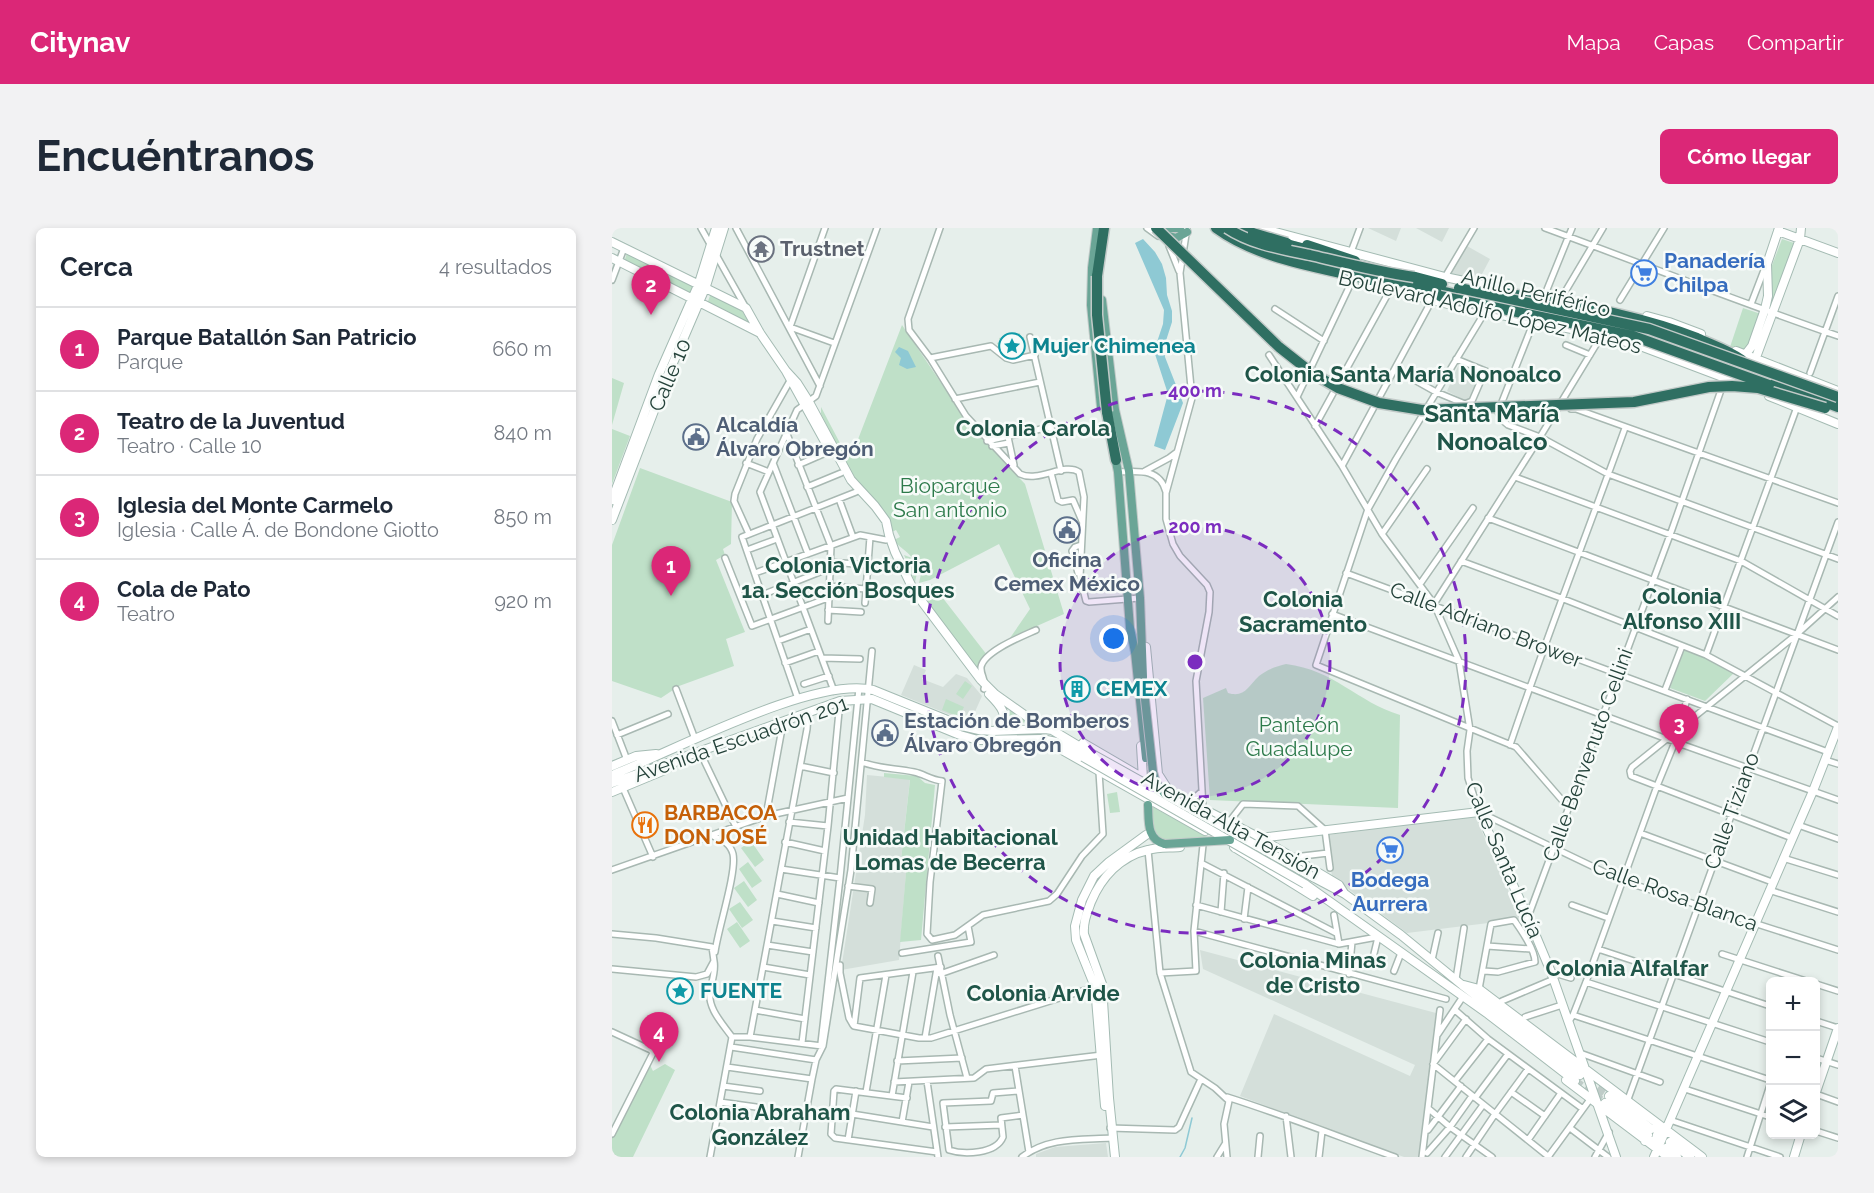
<!DOCTYPE html>
<html lang="es">
<meta charset="utf-8">
<style>
body{margin:0;font-family:Raleway,sans-serif;background:#f2f2f3;color:#1f2937}
.controls{position:absolute;right:18px;bottom:18px;display:grid;overflow:hidden;border-radius:9px;box-shadow:0 3px 9px #0003}
.controls button{width:54px;height:54px;display:grid;place-items:center;padding:0;border:0;border-bottom:2px solid #e0e1e3;background:#fff;color:#1f2937;font:30px sans-serif}
.you{position:absolute;left:502px;top:411px;width:21px;height:21px;margin:-15px;border:4px solid #fff;border-radius:50%;background:#1a73e8;box-shadow:0 0 0 9px #1a73e833}
.badge{display:grid;place-items:center;width:39px;height:39px;border-radius:50%;background:#db2777;color:#fff;font-size:20px;font-weight:700}
.pin{position:absolute;translate:-50% -50px;filter:drop-shadow(0 2px 3px #0008)}
.pin::after{content:'';position:absolute;top:32px;width:21px;height:18px;background:inherit;clip-path:polygon(0 0,100% 0,50% 100%)}
.list{margin:0;padding:0;list-style:none}
h2{display:flex;justify-content:space-between;align-items:center;height:78px;margin:0;padding:0 24px;font-size:26px}
h2 small{font-size:20px;font-weight:400;color:#747a83}
.list li{display:grid;grid-template-columns:39px 1fr auto;gap:18px;align-items:center;box-sizing:border-box;height:84px;padding:0 24px;border-top:2px solid #e0e1e3}
.list b{display:block;font-size:22px;white-space:nowrap}
.list p{margin:0;font-size:20px;white-space:nowrap;color:#747a83}
.list em{font-size:20px;font-style:normal;color:#747a83}
.icon{flex:none;width:33px;height:33px;fill:none;stroke:currentColor;stroke-width:2;stroke-linecap:round;stroke-linejoin:round}
.map{position:relative;flex:none;width:1226px;height:929px;overflow:hidden;border-radius:9px}
header{display:flex;align-items:center;gap:36px;box-sizing:border-box;height:84px;padding:0 30px;background:#db2777;color:#fff}
header strong{font-size:28px}
nav{display:flex;gap:33px;margin-inline-start:auto;font-size:21px}
.intro{display:flex;align-items:center;justify-content:space-between;box-sizing:border-box;height:144px;padding:0 36px}
h1{margin:0;font-size:42px}
.button{padding:15px 27px;border-radius:9px;background:#db2777;color:#fff;font-size:21px;font-weight:700}
main{display:flex;gap:36px;padding:0 36px}
aside{flex:1;background:#fff;border-radius:9px;box-shadow:0 3px 9px #0003}
.map>svg:first-child{display:block}
</style>
<header>
<strong>Citynav</strong>
<nav><a>Mapa</a><a>Capas</a><a>Compartir</a></nav>
</header>
<div class="intro"><h1>Encuéntranos</h1><a class="button">Cómo llegar</a></div>
<main>
<aside>
<h2>Cerca<small>4 resultados</small></h2>
<ul class="list">
<li><span class="badge">1</span><div><b>Parque Batallón San Patricio</b><p>Parque</p></div><em>660 m</em></li>
<li><span class="badge">2</span><div><b>Teatro de la Juventud</b><p>Teatro · Calle 10</p></div><em>840 m</em></li>
<li><span class="badge">3</span><div><b>Iglesia del Monte Carmelo</b><p>Iglesia · Calle Á. de Bondone Giotto</p></div><em>850 m</em></li>
<li><span class="badge">4</span><div><b>Cola de Pato</b><p>Teatro</p></div><em>920 m</em></li>
</ul>
</aside>
<div class="map">
<svg width="1226" height="929" viewBox="0 0 1226 929">
<rect width="100%" height="100%" fill="#e6efeb"/>
<!-- built -->
<path fill="#d4dfda" d="M756,0H789L784,13Z
M804,0H837L830,14Z
M855,18L878,31L870,46L868,55L841,49L839,45Z
M847,136L870,146L856,174L835,163Z
M302,437L314,442L310,451L331,459L344,446L355,450L370,468L358,495L289,467Z
M255,547L298,551L289,632L295,633L287,732L229,742L253,587Z
M863,588L909,691L795,705L720,649L715,607Z
M588,722L824,785L807,929H792L628,868L662,786L798,848L803,837L591,741Z
M494,915L496,929H424V926L443,919Z"/>
<!-- green -->
<path fill="#bfe0c8" d="M1170,11L1182,15L1159,77V40Z
M15,25L82,57L77,68L12,34Z
M99,65L130,83L138,96L95,76Z
M1131,80L1149,86L1135,122L1127,123L1118,119Z
M290,97L358,198L413,256L452,386L398,410L418,381L387,316L318,352L307,355L309,346L306,341L303,354L292,327L300,330C295,322 287,320 282,312L288,309L284,302L278,305L232,233L209,186V179L229,217L240,227Z
M408,105L409,110L412,109C413,119 410,124 401,128L390,125L385,115L388,114L387,110Z
M0,150L12,155L0,197Z
M0,201L18,208L0,256Z
M28,240L120,274L119,316L111,321L113,327L104,332L133,404L114,411L122,438L67,458L49,470L0,453V317Z
M320,356L375,427L368,434L367,445L308,364Z
M1072,422L1096,430L1123,444L1093,473L1058,460Z
M674,436C723,442 745,474 788,487L786,580L598,572L591,470L614,460L616,465C633,470 636,458 647,448C654,442 665,438 674,436Z
M353,453L360,458L351,471L344,466Z
M334,471L352,479L347,489L330,482Z
M398,482H399L415,494L396,497Z
M272,545L305,548L313,555L323,557L309,712L288,714L295,633L289,632L298,552L272,549Z
M505,564L508,584L498,585L495,566Z
M539,578L597,610L550,612L542,606Z
M139,613L152,632L143,639L129,620Z
M136,634L150,653L140,660L127,641Z
M132,653L145,672L136,679L122,660Z
M128,674L141,692L130,700L117,681Z
M125,694L138,713L128,720L115,701Z
M35,836L38,837L41,843L53,836L63,842L21,929H0V908Z"/>
<!-- water -->
<path fill="#8ec9d4" d="M531,11L543,24L550,36L554,50L555,67L560,83V94L552,119L553,129L571,175L553,222L542,218L556,166L542,123L551,96L552,82L523,15Z
M287,119L296,123L304,139L295,141L287,137L289,130L283,124Z"/>
<g fill="none" stroke-linecap="round" stroke-linejoin="round">
<!-- stream -->
<path stroke="#8ec9d4" stroke-width="1.5" d="M568,929L573,920L580,890"/>
<!-- secondary-tunnel -->
<path stroke="#bfccc8" stroke-width="8" stroke-dasharray="8 4" stroke-linecap="butt" d="M963,853L993,875
M976,853L997,868"/>
<!-- primary-tunnel -->
<path stroke="#bfccc8" stroke-width="8" stroke-dasharray="8 4" stroke-linecap="butt" d="M534,530L535,557"/>
<!-- street casing -->
<g stroke="#a8b8b2" stroke-width="8">
<path id="street" d="M89,0L134,80
M124,0L208,158
M328,0L296,91L297,102L318,130L354,188L408,246C427,255 452,234 467,244L472,269L468,349L474,373L477,374L528,370
M535,0L546,8
M575,0L568,45L580,170L554,265V291L561,316L568,328L595,357L598,364L597,384L584,453L591,580
M933,0C1031,36 1127,74 1226,108
M557,18L567,43
M739,24L748,0
M833,49L862,0
M0,52L12,20
M934,64L960,0
M953,64L991,0
M1008,72L1052,0
M1139,76L1154,37
M663,81L712,113
M873,84L784,231L756,281L704,437L904,519L956,579
M922,93L886,184L890,192L896,197L928,209L996,246L1226,331
M178,99L213,0
M178,99L222,115
M418,109L449,243
M954,117L978,127
M657,127L730,238L770,306L822,376L847,433L858,502L855,523L856,550L867,584L1011,653L1226,722
M318,130L379,118L394,130L401,132L423,127
M844,131L898,153
M783,141L824,164L853,176L860,173L873,143
M1198,145L1226,68
M685,169L740,53
M343,171L428,154
M959,181H964L1226,275
M703,198L778,62
M175,206L219,318L216,393
M396,209L402,237
M375,213L438,199
M380,218L397,215
M134,235L157,244
M161,235L196,326
M186,237L218,223
M730,238L820,72
M533,243L557,230L565,224
M506,244C526,243 548,240 554,264
M439,245L446,272L450,274L461,272L470,293
M903,249L1129,333L1226,388
M195,259L229,245
M227,271L241,309
M876,290L1226,422
M137,306L122,273L123,266L145,211L179,151
M770,306L815,241
M135,322L165,311
M113,330L140,398L216,370
M849,333L949,370L1094,427L1226,498
M218,334L256,337
M143,345L248,307L274,312L278,310
M466,345L460,323L463,319L469,317
M734,345L1216,524
M808,356L861,280
M217,358L254,361
M150,367L218,340
M253,375L258,309
M822,376L928,209L990,107
M216,382L249,384
M720,386L1063,514L1226,572
M166,413L199,401
M1094,427L1185,179
M210,430L248,431
M173,435L207,423
M192,456L217,448
M64,461L83,511
M372,461C375,453 368,447 369,439C372,423 411,408 424,402
M1053,462L1070,418
M222,463L148,264L185,182L204,168L265,0
M186,471L130,309L244,264
M0,493L15,532
M5,507L56,486
M898,517C934,410 975,306 1013,200
M88,524L124,599
M1213,532L1226,536
M250,534C267,541 284,540 302,544C312,546 319,552 330,553L318,654L315,706L320,712L343,707L371,687L437,673L445,666L470,628L491,606L487,544
M188,538L222,545
M11,560L41,629
M579,573L590,563
M154,588L171,495
M177,594L216,598
M617,594L631,576L686,578L713,602L718,640
M1186,597L1226,611
M1028,605L1160,654
M101,608C110,612 118,615 121,626C125,644 106,701 103,724
M1180,610L1024,550L1019,548L1018,543L1020,539L1184,407L1226,369
M173,614L213,623
M536,622L548,745L579,844L603,860L617,873L612,896L615,929
M682,629L716,625
M1171,630L1226,647
M589,635L724,705
M169,641L228,650
M0,642L154,588L236,570
M236,658L260,661L258,675
M1157,662L1226,684
M165,666L207,675
M584,677L727,716L765,709
M960,677L996,690
M609,684L612,645
M722,687L727,716
M916,689L1058,307L1109,162
M632,691L636,659
M160,693L204,700
M582,703L834,771
M0,706L44,710L100,719L102,733L95,746L84,749L0,741
M155,717L201,724
M875,718L919,721
M986,721L1158,778
M290,725L359,714L356,698
M1110,726L1197,754
M326,728L338,787L355,850
M820,732L826,705
M102,733C104,743 100,753 98,762C95,780 110,795 120,809
M760,734L766,709
M228,737V745L237,790L241,797
M151,739L198,747
M329,739L248,750L242,798L307,810H319L486,758
M782,743L789,725
M939,744L959,750
M548,745L584,743L582,703L591,617
M328,746L382,727
M737,746L740,714
M844,751L852,700
M974,754L1158,814
M1204,756L1226,763
M867,761L879,696L902,692C909,702 923,721 923,734L886,744L872,743
M890,773L942,751
M143,782L193,791
M843,782L876,811L971,881
M961,787L1158,852
M913,789L950,777
M854,791L821,836L937,929
M957,793L961,787L974,754L1045,558L1063,514L1075,471
M1204,793L1226,800
M0,804L39,822L41,825L0,906
M826,806L850,770
M120,809H138L210,818
M138,809L195,501L196,485
M313,810L325,740
M190,815L216,598L228,473
M209,815L228,650L247,460
M119,819L204,832
M968,825L1048,854
M1204,830L1226,837
M285,833L350,830
M403,838L417,924
M115,839L200,851
M315,853L326,929
M843,853L876,811
M282,854L362,850L374,841L490,827
M111,858L148,863
M1073,861L1158,889
M407,863L381,865L379,873L331,875L337,922C352,927 384,926 391,909L389,890L411,887
M254,864L274,747
M899,864L933,888
M1204,866L1226,874
M280,868L301,744
M615,869C672,887 727,909 783,929
M295,870L224,861L222,863L219,906L223,910L325,924
M863,870L896,826
M108,874L144,879
M1015,874L1226,294
M817,881L838,899L880,929
M240,886L321,899
M674,888L679,929
M1058,892L1168,929
M290,894L297,854
M333,899L389,897
M498,900L563,902L567,899L589,851
M958,900L996,929
M816,902L849,858
M1204,903L1226,910
M236,912L244,863
M916,912L949,865
M815,925L838,899L860,868
M98,929L120,809
M186,929L200,851L204,832L211,818L239,642L260,423
M410,929C436,909 468,912 499,910
M605,929L613,916
M646,929L648,908
M707,929L710,903
M810,929L828,782
M833,929L871,877
M854,929L883,886L916,841
M936,929L979,870
M983,929L997,904
M1135,929L1158,857"/>
</g>
<!-- secondary casing -->
<g stroke="#a4bbb3" stroke-width="10">
<path id="secondary" d="M648,0L833,49L899,63
M1166,3L1226,25
M0,14L134,80L148,105L174,143L217,221
M0,30L148,105
M751,55L848,79L990,107L1031,119L1129,156
M1035,88L1057,94L1089,106
M1124,123L1226,163
M1133,127L1140,118L1153,81L1156,68L1155,36L1167,0
M1143,132L1188,11L1189,0
M174,143L185,155L197,174L239,252L263,278L274,293L277,307L283,324L302,363L369,452L383,466L431,500
M1157,168L1226,196
M0,272L47,146L87,55L104,0
M0,292L55,149L94,58L112,0
M534,419L546,546L555,560
M377,466C388,477 400,489 384,502
M434,513L593,603
M471,515L531,550L648,610L727,657L732,665
M529,518L531,551
M0,538L24,528L44,526
M0,547C60,524 201,448 261,462L350,498L367,502L381,503L433,501L440,502L475,523
M0,555L228,473L260,471L348,507L366,512L430,511L444,514L471,529
M0,564L53,542L61,536
M603,611L617,594
M622,619L701,668
M623,620L648,610L867,584L916,689L939,744L1004,929
M699,648L733,666L789,707L850,757L968,847
M693,656L876,786L963,853
M852,757L867,761L1090,929
M954,852L1056,929
M1204,864L1226,800
M997,868L1039,901
M993,875L1036,907
M493,878L483,759L464,712L463,698L470,672L482,648L497,634L534,607
M1033,913H1041L1044,911L1046,903L1044,895
M1058,914L1078,929
M1054,920L1065,929
M503,929L497,870L490,756L472,706C471,694 475,685 479,674C489,650 508,628 536,622C546,619 558,620 568,619
M1042,929L1201,563L1226,499
M1182,929L1189,906"/>
</g>
<!-- primary casing -->
<g stroke="#c2cac8" stroke-width="10">
<path id="primary" d="M485,0L480,40L479,77L489,179
M557,0H568
M554,7L564,10L575,4
M490,72L503,182L517,243L528,370L531,449
M503,229L506,244L518,400L523,424L534,530
M536,577C537,592 534,612 553,616"/>
</g>
<!-- highway casing -->
<g stroke="#c2cac8" stroke-width="13">
<path id="highway" d="M604,0C648,32 708,39 759,52
M630,0L649,8
M667,14L701,23
M695,17L743,33
M752,45L842,66
M796,47L830,56
M485,48L492,0
M893,65C957,77 1023,85 1085,110C1100,117 1116,122 1130,132
M1149,150L1226,179
M495,184L504,232"/>
</g>
<!-- street -->
<use href="#street" stroke="#fff" stroke-width="5"/>
<!-- secondary -->
<use href="#secondary" stroke="#fff" stroke-width="8"/>
<!-- primary -->
<use href="#primary" stroke="#6aa596" stroke-width="8"/>
<!-- highway -->
<use href="#highway" stroke="#2f6f62" stroke-width="10"/>
<!-- secondary-bridge casing -->
<g stroke="#a4bbb3" stroke-width="10" stroke-linecap="butt">
<path id="secondary-bridge" d="M475,523L699,648
M471,529L693,656"/>
</g>
<!-- primary-bridge casing -->
<g stroke="#c2cac8" stroke-width="10" stroke-linecap="butt">
<path id="primary-bridge" d="M531,453L541,544L544,555L553,566
M553,616L618,612"/>
</g>
<!-- highway-bridge casing -->
<g stroke="#c2cac8" stroke-width="13" stroke-linecap="butt">
<path id="highway-bridge" d="M544,0L667,119L700,145L726,160L767,175L810,182L1022,174L1097,159L1120,158L1146,160L1213,180
M615,0C639,16 669,21 698,27C732,35 767,44 802,49
M641,5L675,15
M485,48V87L495,184
M847,60L1037,101L1226,169
M828,68L1021,108L1157,157"/>
</g>
<!-- secondary-bridge -->
<use href="#secondary-bridge" stroke="#fff" stroke-width="8"/>
<!-- primary-bridge -->
<use href="#primary-bridge" stroke="#6aa596" stroke-width="8"/>
<!-- highway-bridge -->
<use href="#highway-bridge" stroke="#2f6f62" stroke-width="10"/>
</g>
<!-- distance rings -->
<circle cx="583" cy="434" r="135" fill="#7b2cbf" fill-opacity=".12"/>
<g fill="none" stroke="#7b2cbf" stroke-width="3" stroke-dasharray="10 8">
<circle cx="583" cy="434" r="135"/>
<circle cx="583" cy="434" r="271"/>
</g>
<!-- icons -->
<defs>
<g id="temple-ring" transform="scale(1.35)"><circle r="9.5" fill="#f7fbf9" stroke="#6b7280" stroke-width="1.5"/><path d="M0-6L5-2H3V0L6.5 2.5H4V6H1.5V3h-3V6H-4V2.5H-6.5L-3 0V-2H-5Z" fill="#6b7280"/></g>
<g id="supermarket-ring" transform="scale(1.35)"><circle r="9.5" fill="#f7fbf9" stroke="#3f7fe0" stroke-width="1.5"/><path d="M-6-5.5h2.5l.6 2H6L4.5 2H-2.5L-4.4-4H-6ZM-1.5 3.2a1.3 1.3 0 1 0 .1 0ZM3 3.2a1.3 1.3 0 1 0 .1 0Z" fill="#3f7fe0"/></g>
<g id="sight-ring" transform="scale(1.35)"><circle r="9.5" fill="#f7fbf9" stroke="#0f9aa8" stroke-width="1.5"/><path d="M0-6L1.8-2.2L6-1.7L2.9 1.2L3.7 5.4L0 3.3L-3.7 5.4L-2.9 1.2L-6-1.7L-1.8-2.2Z" fill="#0f9aa8"/></g>
<g id="civic-ring" transform="scale(1.35)"><circle r="9.5" fill="#f7fbf9" stroke="#5c6f8a" stroke-width="1.5"/><path d="M-.6-6.5H3V-4.5H.6V-3L4-1V1h2V6H-6V1h2V-1L-.6-3ZM-1.2 2.5V6h2.4V2.5Z" fill="#5c6f8a"/></g>
<g id="building-ring" transform="scale(1.35)"><circle r="9.5" fill="#f7fbf9" stroke="#0f9aa8" stroke-width="1.5"/><path d="M-4-6H4V6H1V3H-1V6H-4ZM-2.5-4.3h1.7v1.8h-1.7ZM.8-4.3h1.7v1.8H.8ZM-2.5-1h1.7V.8h-1.7ZM.8-1h1.7V.8H.8Z" fill="#0f9aa8"/></g>
<g id="restaurant-ring" transform="scale(1.35)"><circle r="9.5" fill="#f7fbf9" stroke="#e8710a" stroke-width="1.5"/><path d="M-5-6h1v4h1v-4h1v4h1v-4h1v5L-1.5 .5V6h-2V.5L-5-1ZM5-6V6H3V1.5H1.5Q1.5-4 5-6Z" fill="#e8710a"/></g>
</defs>
<g fill-rule="evenodd">
<use href="#temple-ring" x="149" y="21"/>
<use href="#supermarket-ring" x="1032" y="45"/>
<use href="#sight-ring" x="400" y="118"/>
<use href="#civic-ring" x="84" y="209"/>
<use href="#civic-ring" x="455" y="302"/>
<use href="#building-ring" x="465" y="461"/>
<use href="#civic-ring" x="273" y="505"/>
<use href="#restaurant-ring" x="33" y="597"/>
<use href="#supermarket-ring" x="778" y="622"/>
<use href="#sight-ring" x="68" y="763"/>
</g>
<g text-anchor="middle" stroke-width="5" stroke-linejoin="round" paint-order="stroke">
<!-- worship labels -->
<g font-size="21" font-weight="bold" fill="#5b616d" stroke="#f7fbf9" text-anchor="start">
<text x="168" y="28">Trustnet</text>
</g>
<!-- shop labels -->
<g font-size="21" font-weight="bold" fill="#366cbe" stroke="#f7fbf9" text-anchor="start">
<text x="1052" y="40">Panadería<tspan x="1052" dy="24">Chilpa</tspan></text>
<text x="778" y="659" text-anchor="middle">Bodega<tspan x="778" dy="24">Aurrera</tspan></text>
</g>
<!-- street labels -->
<g font-size="21" fill="#24423a" stroke="#f7fbf9">
<text transform="translate(924 65) rotate(13)" y="7">Anillo Periférico</text>
<text transform="translate(878 84) rotate(13)" y="7">Boulevard Adolfo López Mateos</text>
<text transform="translate(58 147) rotate(-67)" y="7">Calle 10</text>
<text transform="translate(874 397) rotate(21)" y="7">Calle Adriano Brower</text>
<text transform="translate(129 511) rotate(-19)" y="7">Avenida Escuadrón 201</text>
<text transform="translate(976 527) rotate(-70)" y="7">Calle Benvenuto Cellini</text>
<text transform="translate(1120 583) rotate(-70)" y="7">Calle Tiziano</text>
<text transform="translate(619 597) rotate(29)" y="7">Avenida Alta Tensión</text>
<text transform="translate(892 632) rotate(67)" y="7">Calle Santa Lucía</text>
<text transform="translate(1063 667) rotate(20)" y="7">Calle Rosa Blanca</text>
</g>
<!-- culture labels -->
<g font-size="21" font-weight="bold" fill="#0d838f" stroke="#f7fbf9" text-anchor="start">
<text x="420" y="125">Mujer Chimenea</text>
<text x="484" y="468">CEMEX</text>
<text x="88" y="770">FUENTE</text>
</g>
<!-- service labels -->
<g font-size="21" font-weight="bold" fill="#4e5e75" stroke="#f7fbf9" text-anchor="start">
<text x="104" y="204">Alcaldía<tspan x="104" dy="24">Álvaro Obregón</tspan></text>
<text x="455" y="339" text-anchor="middle">Oficina<tspan x="455" dy="24">Cemex México</tspan></text>
<text x="292" y="500">Estación de Bomberos<tspan x="292" dy="24">Álvaro Obregón</tspan></text>
</g>
<!-- park labels -->
<g font-size="21" fill="#2d7a4b" stroke="#f7fbf9">
<text x="338" y="265">Bioparque<tspan x="338" dy="24">San antonio</tspan></text>
<text x="687" y="504">Panteón<tspan x="687" dy="24">Guadalupe</tspan></text>
</g>
<!-- food labels -->
<g font-size="21" font-weight="bold" fill="#c56008" stroke="#f7fbf9" text-anchor="start">
<text x="52" y="592">BARBACOA<tspan x="52" dy="24">DON JOSÉ</tspan></text>
</g>
<!-- neighbourhood labels -->
<g font-size="22" font-weight="bold" fill="#1f5548" stroke="#f7fbf9">
<text x="791" y="154">Colonia Santa María Nonoalco</text>
<text x="421" y="208">Colonia Carola</text>
<text x="236" y="345">Colonia Victoria<tspan x="236" dy="25">1a. Sección Bosques</tspan></text>
<text x="1070" y="376">Colonia<tspan x="1070" dy="25">Alfonso XIII</tspan></text>
<text x="691" y="379">Colonia<tspan x="691" dy="25">Sacramento</tspan></text>
<text x="338" y="617">Unidad Habitacional<tspan x="338" dy="25">Lomas de Becerra</tspan></text>
<text x="701" y="740">Colonia Minas<tspan x="701" dy="25">de Cristo</tspan></text>
<text x="1015" y="748">Colonia Alfalfar</text>
<text x="431" y="773">Colonia Arvide</text>
<text x="148" y="892">Colonia Abraham<tspan x="148" dy="25">González</tspan></text>
</g>
<!-- quarter labels -->
<g font-size="24" font-weight="bold" fill="#1f5548" stroke="#f7fbf9">
<text x="880" y="194">Santa María<tspan x="880" dy="28">Nonoalco</tspan></text>
</g>
</g>
<circle cx="583" cy="434" r="9" fill="#7b2cbf" stroke="#f7fbf9" stroke-width="3"/>
<g font-size="18" text-anchor="middle" font-weight="bold" fill="#7b2cbf" stroke="#f7fbf9" stroke-width="5" stroke-linejoin="round" paint-order="stroke">
<text x="583" y="169">400 m</text>
<text x="583" y="305">200 m</text>
</g>
</svg>
<div class="controls">
<button>+</button>
<button>−</button>
<button><svg class="icon" aria-label="layers" viewBox="0 0 24 24"><path d="M12 4l9 5-9 5-9-5zM3 14l9 5 9-5"/></svg></button>
</div>
<div class="you"></div>
<div class="pin badge" style="left:59px;top:368px">1</div>
<div class="pin badge" style="left:39px;top:87px">2</div>
<div class="pin badge" style="left:1067px;top:526px">3</div>
<div class="pin badge" style="left:47px;top:834px">4</div>
</div>
</main>
